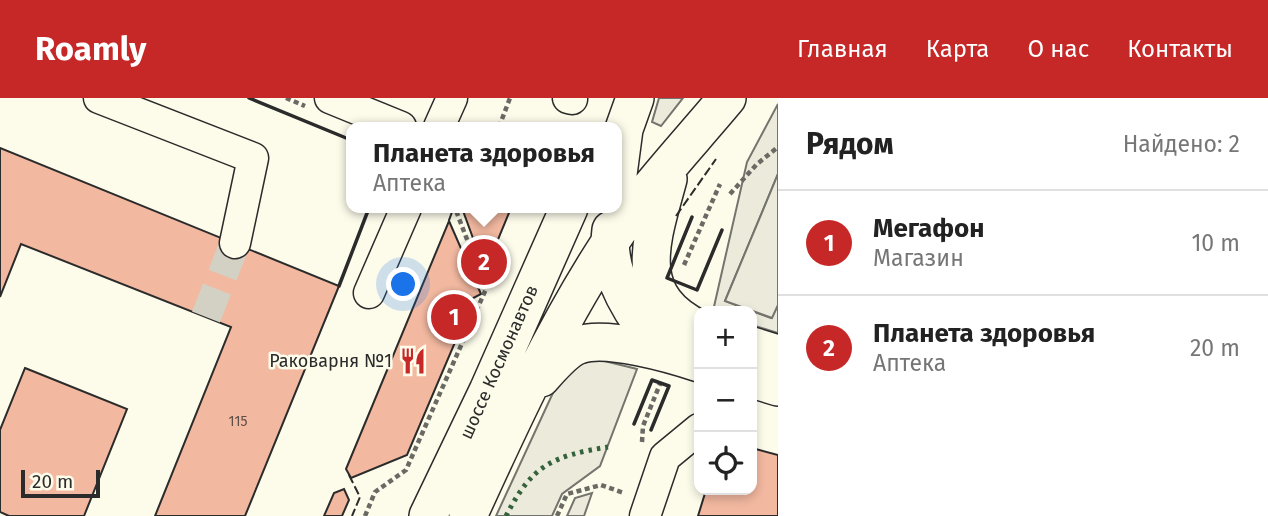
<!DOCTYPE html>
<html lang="ru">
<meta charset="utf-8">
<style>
body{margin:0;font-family:"Fira Sans",sans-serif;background:#f2f2f2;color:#222}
.controls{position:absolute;right:21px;bottom:21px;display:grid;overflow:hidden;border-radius:14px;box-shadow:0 4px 10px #0003}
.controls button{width:63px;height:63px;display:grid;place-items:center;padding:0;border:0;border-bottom:2px solid #e0e0e0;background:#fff;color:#222;font:35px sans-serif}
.scale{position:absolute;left:21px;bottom:18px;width:79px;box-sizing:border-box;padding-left:7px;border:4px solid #2b2b2b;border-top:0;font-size:19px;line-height:24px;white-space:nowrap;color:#2b2b2b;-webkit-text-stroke:5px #fdfbea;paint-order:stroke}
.you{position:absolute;left:404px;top:187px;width:24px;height:24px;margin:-18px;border:5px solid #fff;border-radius:50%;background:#1a73e8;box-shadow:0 0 0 10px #1a73e833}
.badge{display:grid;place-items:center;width:46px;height:46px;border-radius:50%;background:#c62828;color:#fff;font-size:23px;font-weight:700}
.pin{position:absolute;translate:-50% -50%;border:4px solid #fff;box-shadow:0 2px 7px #0006}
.popup{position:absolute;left:346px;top:24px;width:276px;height:91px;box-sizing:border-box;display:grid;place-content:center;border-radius:14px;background:#fff;filter:drop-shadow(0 2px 5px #0005);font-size:23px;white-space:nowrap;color:#767676}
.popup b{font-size:26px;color:#222}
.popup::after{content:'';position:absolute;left:50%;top:100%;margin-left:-14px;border:14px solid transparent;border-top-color:#fff}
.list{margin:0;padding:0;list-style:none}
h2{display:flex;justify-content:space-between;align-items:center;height:91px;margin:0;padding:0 28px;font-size:30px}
h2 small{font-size:23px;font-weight:400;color:#767676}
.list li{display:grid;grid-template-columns:46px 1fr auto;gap:21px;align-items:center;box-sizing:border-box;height:105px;padding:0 28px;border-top:2px solid #e0e0e0}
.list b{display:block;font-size:26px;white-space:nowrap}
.list p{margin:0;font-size:23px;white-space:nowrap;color:#767676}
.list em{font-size:23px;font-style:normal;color:#767676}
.icon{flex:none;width:38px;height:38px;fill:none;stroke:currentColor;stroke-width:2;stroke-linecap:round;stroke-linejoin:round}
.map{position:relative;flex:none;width:778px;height:418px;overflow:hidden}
header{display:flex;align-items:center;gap:42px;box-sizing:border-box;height:98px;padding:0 35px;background:#c62828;color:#fff}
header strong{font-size:33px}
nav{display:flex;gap:38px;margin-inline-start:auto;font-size:24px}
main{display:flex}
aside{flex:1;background:#fff}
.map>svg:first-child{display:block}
</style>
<header>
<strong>Roamly</strong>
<nav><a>Главная</a><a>Карта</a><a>О нас</a><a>Контакты</a></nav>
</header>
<main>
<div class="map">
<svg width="778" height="418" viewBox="0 0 778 418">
<rect width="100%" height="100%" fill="#fdfbea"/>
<!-- green -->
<path fill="#ecebdb" stroke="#74746e" stroke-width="2" d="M659,0H683L661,28L652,24Z
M778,6V76L725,203L771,220L778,207V235L752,227V213H713L747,64Z
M584,258L637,271L600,368L562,396L552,418H496L564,271Z
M592,395L584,418H567L575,400Z"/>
<!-- parking -->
<path fill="#eceadb" stroke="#74746e" stroke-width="2" d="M778,76V207L772,220L725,203Z"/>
<!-- building -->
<path fill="#f2b8a0" stroke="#2b2b2b" stroke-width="2" d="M0,50L339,188L245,418H155L231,229L21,146L0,199Z
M462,110H511L485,173Z
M449,123L481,196L456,209L462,228L407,357L351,380L346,371Z
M25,270L127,311L84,418H9L0,414V332Z
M752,350L778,357V418H698L706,392H752Z
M344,391L349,402L342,418H324L334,395Z"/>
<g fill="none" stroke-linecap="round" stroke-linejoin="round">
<!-- minor-tunnel -->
<path stroke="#d3d1c4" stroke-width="30" stroke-dasharray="30 15" stroke-linecap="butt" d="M206,219L235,145"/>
<!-- minor casing -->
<g stroke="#2b2b2b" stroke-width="33">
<path id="minor" d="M99,0L253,60L235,145
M330,0L401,29
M568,0L572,1
M439,29L452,0
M369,195L406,110
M645,418L665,359L699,331"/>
</g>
<!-- major casing -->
<g stroke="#2b2b2b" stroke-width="40">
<path id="major" d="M668,81C652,141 629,197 699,231
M617,84L624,31L635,0
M611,132C605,177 635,223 665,253
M752,248L778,256
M541,280C550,270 566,251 579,247C606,237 672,256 699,265
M752,281L778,289
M428,418L488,293L569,110
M468,418C510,326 552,234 607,149C641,96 687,48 727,0"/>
</g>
<!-- path -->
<path stroke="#6a6964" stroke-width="4.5" stroke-dasharray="5 3.5" stroke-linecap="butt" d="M286,0L305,8
M499,29L510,0
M730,96L757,66L778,49
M684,167L720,86
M642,344L643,328L660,286
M365,418L375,394L406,372L486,191L455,110
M557,418L567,396L601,387L624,395"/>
<!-- minor -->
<use href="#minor" stroke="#fdfbea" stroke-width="30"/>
<!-- major -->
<use href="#major" stroke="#fdfbea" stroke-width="37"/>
<!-- hedge -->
<path stroke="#34623c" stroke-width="5" stroke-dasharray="3.5 5" stroke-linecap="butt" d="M506,418C532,367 552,358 608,349"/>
<!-- fence -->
<path stroke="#2b2b2b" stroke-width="2" stroke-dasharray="9 3.5" stroke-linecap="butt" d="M440,110L452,114L448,125
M676,118L716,61
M349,377L360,399L352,418"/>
<!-- wall -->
<path stroke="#2b2b2b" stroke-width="3.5" d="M249,0L351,42
M692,119L667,180L697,192L722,132
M339,188L369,110
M634,326L652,282L669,288L651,332"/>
</g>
<!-- icons -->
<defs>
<g id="restaurant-bare" transform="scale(2.1)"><path d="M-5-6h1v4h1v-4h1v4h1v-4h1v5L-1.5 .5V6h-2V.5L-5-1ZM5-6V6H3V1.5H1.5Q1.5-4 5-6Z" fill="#c62828" stroke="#fdfbea" stroke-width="2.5" paint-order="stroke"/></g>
</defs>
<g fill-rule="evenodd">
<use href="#restaurant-bare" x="413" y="263"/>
</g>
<g text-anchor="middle" stroke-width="5" stroke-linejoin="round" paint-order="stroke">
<!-- number labels -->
<g font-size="14" fill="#5d4e48">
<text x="238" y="328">115</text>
</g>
<!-- poi labels -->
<g font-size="18" fill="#2b2b2b" stroke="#fdfbea" text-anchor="end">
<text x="392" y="269">Раковарня №1</text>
</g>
<!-- street labels -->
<g font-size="18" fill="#2b2b2b" stroke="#fdfbea">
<text transform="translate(499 264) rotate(-66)" y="6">шоссе Космонавтов</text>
</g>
</g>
</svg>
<div class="controls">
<button>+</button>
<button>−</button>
<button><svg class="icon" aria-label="locate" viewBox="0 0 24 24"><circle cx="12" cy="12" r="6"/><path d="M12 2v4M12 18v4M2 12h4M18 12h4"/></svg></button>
</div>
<div class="scale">20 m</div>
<div class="you"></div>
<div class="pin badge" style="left:454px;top:219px">1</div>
<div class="pin badge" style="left:484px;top:164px">2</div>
<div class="popup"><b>Планета здоровья</b>Аптека</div>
</div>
<aside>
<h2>Рядом<small>Найдено: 2</small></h2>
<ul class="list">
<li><span class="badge">1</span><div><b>Мегафон</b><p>Магазин</p></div><em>10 m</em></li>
<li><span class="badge">2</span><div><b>Планета здоровья</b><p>Аптека</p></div><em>20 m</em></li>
</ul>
</aside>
</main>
